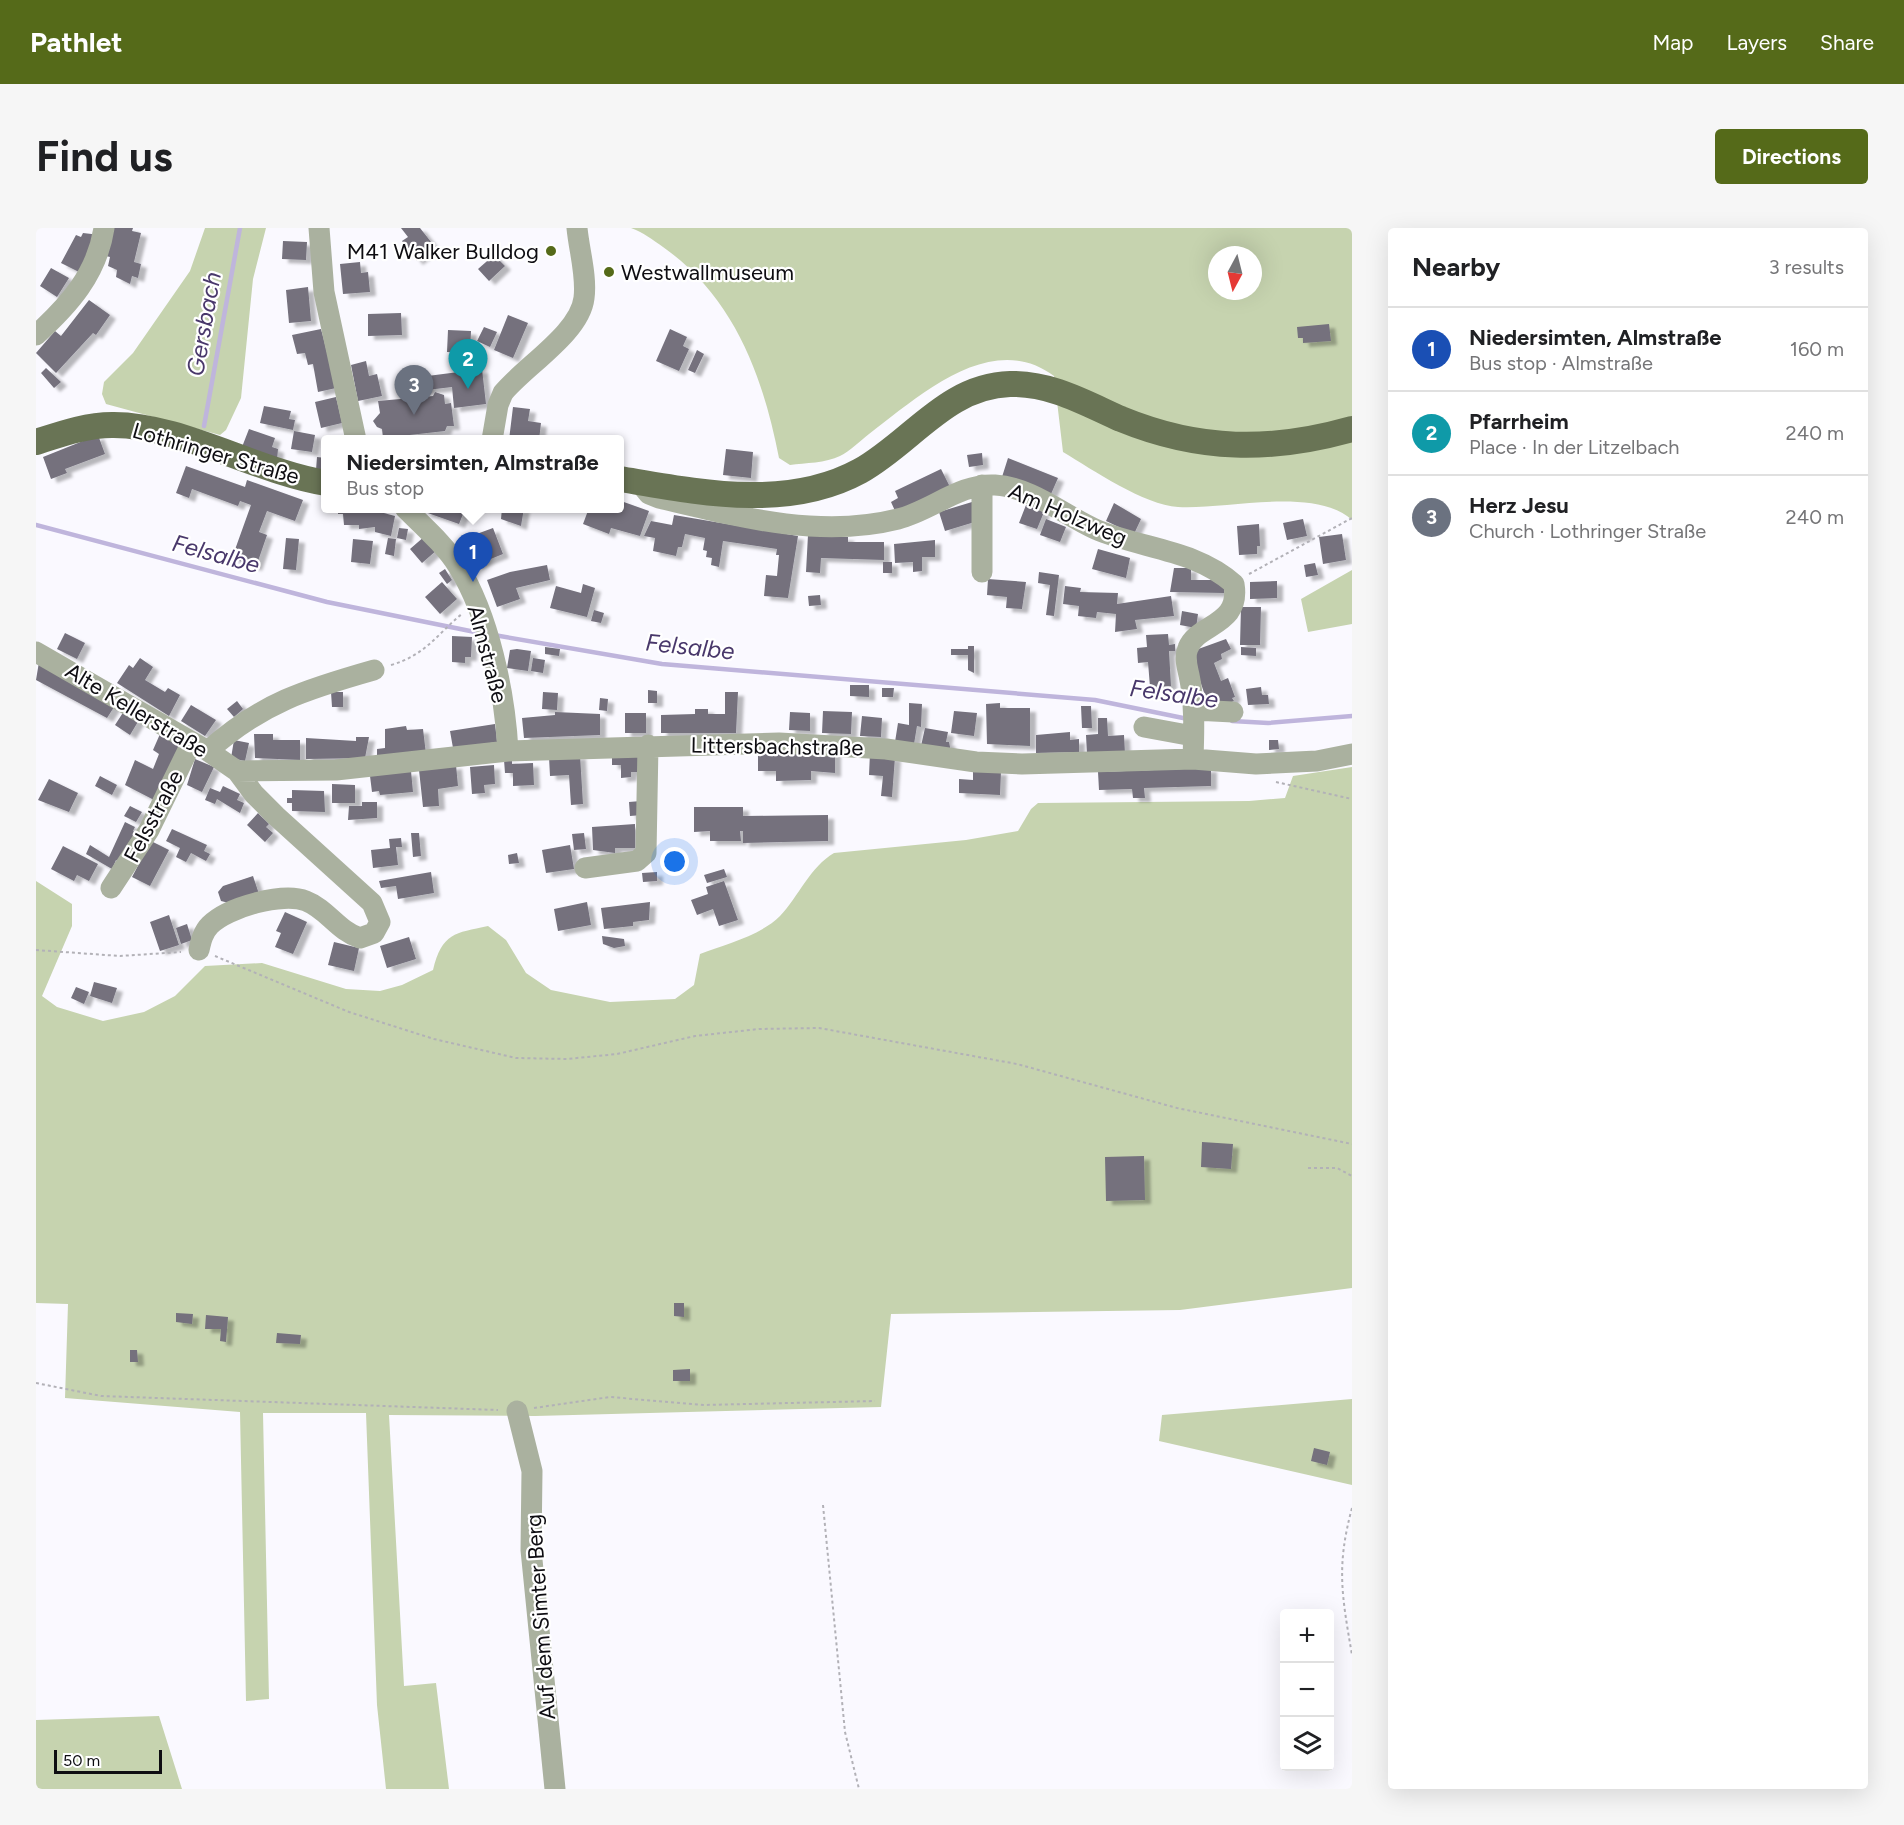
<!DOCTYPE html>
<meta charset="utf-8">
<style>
body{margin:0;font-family:Figtree,sans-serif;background:#f6f6f6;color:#202124}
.controls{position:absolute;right:18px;bottom:18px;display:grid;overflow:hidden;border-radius:6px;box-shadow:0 6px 24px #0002}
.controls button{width:54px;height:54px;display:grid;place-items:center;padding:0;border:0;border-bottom:2px solid #e0e0e0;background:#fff;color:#202124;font:30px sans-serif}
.compass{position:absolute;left:1172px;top:18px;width:54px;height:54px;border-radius:50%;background:#fff;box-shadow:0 6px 24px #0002;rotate:187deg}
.scale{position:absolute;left:18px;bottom:15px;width:108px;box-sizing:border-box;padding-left:6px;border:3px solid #0e0d12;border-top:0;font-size:16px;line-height:21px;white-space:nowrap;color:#0e0d12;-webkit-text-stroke:4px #fff;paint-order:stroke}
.you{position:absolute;left:639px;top:634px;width:21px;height:21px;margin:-15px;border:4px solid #fff;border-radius:50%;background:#1a73e8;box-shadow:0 0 0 9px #1a73e833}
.badge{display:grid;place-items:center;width:39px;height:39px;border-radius:50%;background:#556a19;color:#fff;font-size:20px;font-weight:700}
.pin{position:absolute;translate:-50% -50px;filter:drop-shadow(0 2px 3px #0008)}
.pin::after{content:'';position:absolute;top:32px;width:21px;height:18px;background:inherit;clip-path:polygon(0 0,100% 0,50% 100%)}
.popup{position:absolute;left:285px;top:207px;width:303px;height:78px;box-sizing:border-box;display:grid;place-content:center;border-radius:6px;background:#fff;filter:drop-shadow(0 2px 4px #0005);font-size:20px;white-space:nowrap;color:#757577}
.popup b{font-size:22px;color:#202124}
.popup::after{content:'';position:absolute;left:50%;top:100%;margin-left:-12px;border:12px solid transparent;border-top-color:#fff}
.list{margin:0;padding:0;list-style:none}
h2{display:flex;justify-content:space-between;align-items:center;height:78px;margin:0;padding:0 24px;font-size:26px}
h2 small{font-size:20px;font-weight:400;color:#757577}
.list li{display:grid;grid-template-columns:39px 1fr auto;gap:18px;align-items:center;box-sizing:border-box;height:84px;padding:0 24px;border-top:2px solid #e0e0e0}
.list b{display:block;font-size:22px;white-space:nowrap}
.list p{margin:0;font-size:20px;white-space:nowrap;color:#757577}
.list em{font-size:20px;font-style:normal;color:#757577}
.icon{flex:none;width:33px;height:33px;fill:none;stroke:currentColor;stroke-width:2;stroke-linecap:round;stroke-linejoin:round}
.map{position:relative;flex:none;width:1316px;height:1561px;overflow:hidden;border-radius:6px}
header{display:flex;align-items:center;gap:36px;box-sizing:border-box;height:84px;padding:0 30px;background:#556a19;color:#fff}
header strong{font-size:28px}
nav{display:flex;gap:33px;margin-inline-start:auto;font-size:21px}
.intro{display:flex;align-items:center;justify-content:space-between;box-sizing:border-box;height:144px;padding:0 36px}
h1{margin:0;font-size:42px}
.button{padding:15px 27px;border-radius:6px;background:#556a19;color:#fff;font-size:21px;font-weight:700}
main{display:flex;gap:36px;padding:0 36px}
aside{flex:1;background:#fff;border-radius:6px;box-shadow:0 6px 24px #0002}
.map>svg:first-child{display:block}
</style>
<header>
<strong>Pathlet</strong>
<nav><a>Map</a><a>Layers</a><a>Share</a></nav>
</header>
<div class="intro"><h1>Find us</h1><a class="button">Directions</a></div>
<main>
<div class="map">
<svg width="1316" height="1561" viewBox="0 0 1316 1561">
<defs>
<filter id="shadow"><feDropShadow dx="6" dy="4" stdDeviation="1.5" flood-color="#0004"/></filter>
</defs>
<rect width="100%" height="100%" fill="#faf9ff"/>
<!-- green -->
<path fill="#c6d3af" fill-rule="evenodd" d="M169,0H230L217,51L205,170L190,202L184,207L70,176L66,166L68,154L97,125L154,43Z
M595,0H1316V292C1279,258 1188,282 1142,279C1108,277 1057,242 1027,224L1018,148C955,101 882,169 833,206C824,213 814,223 804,228C790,235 769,235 754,237L743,230C727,148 698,69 627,19C617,12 607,4 595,0ZM1181,27H1217V63H1181Z
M1316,342V396L1272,404L1265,371Z
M1316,539V1060L1144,1082L855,1086L845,1179L499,1188L353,1187L368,1458L400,1455L413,1561H350L341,1477L330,1185H227L233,1471L210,1473L204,1184L29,1170L32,1076L0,1075V653L36,676V698L6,768L21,779L67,793L108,784L139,768L169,738L226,735L310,761L344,763L366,757L397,742C406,705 419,705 452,698L470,712L490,745L515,762L574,774L639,771L658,757L664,726C689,716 724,708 744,688C763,668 774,639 798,625L930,612L982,603L995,581L1002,575L1213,573L1249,570L1257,548Z
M1316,1171V1257L1123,1213L1126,1187Z
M123,1488L146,1561H0V1492Z"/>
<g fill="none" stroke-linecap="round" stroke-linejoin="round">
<!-- stream -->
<path stroke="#bfb5dc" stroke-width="4.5" d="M168,198L204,0
M0,297L291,374L444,405
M458,407L626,436L1059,472L1152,491
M1196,493L1232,495L1316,488"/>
</g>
<!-- building -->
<path fill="#74717d" filter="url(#shadow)" d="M76,0H97L96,3L105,5L98,34L105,36L102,50L96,48L94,56L80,49L81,42L72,38L74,29L70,28Z
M365,0H384L399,19L381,33L366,13L372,9Z
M47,5L64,7L45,45L25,35L40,7L45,9Z
M247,13L271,14L270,32L246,31Z
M458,27L469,38L453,53L442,41Z
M324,34L325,45L332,44L334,64L307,66L304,36Z
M15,40L33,50L21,69L4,58Z
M272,59L275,93L253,95L250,62Z
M53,72L74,87L60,107L57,105L20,145L0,125L19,103L25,108Z
M365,85L366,107L332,108V86Z
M472,87L492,95L477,130L458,122Z
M1293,96L1295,113L1267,115V110H1262L1261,99Z
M448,99L461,104L454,119L441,113Z
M285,101L300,160L282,164L277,136L272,137L269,125L261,126L256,107Z
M634,101L651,109L647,118L653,121L643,143L620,133Z
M412,102L435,103L434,125L411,124Z
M661,122L668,126L659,145L652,142Z
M330,133L333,148L341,146L346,168L322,173L315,137Z
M10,140L25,154L18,160L5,145Z
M446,141L450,176L418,180L416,159L383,163V167H378L376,150Z
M399,164L408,167L409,176L415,175L418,198H411L409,203L347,210L346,201L341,199L337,193L344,185L342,173L387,169L397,168Z
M300,169L306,195L285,200L279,174Z
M228,178L255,183L253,191L259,192L257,202L224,195Z
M477,179L494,181L492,193L505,195L503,212H473Z
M213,201L239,210L236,219L242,221L241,232L206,219Z
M258,203L279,207L276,224L255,221Z
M62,207L69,226L29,241L31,245L15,251L7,229Z
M690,221L717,224L715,250L687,247Z
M946,225L947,237L933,239L931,227Z
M281,229L290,230V244L280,242Z
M972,230L1022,250L1015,266L966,249Z
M150,238L209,259L211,252L267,272L259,293L231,283L223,304L231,307L220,339L196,330L215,277L204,273L202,278L156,261L153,270L140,265Z
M905,241L915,261L860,285L855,274L862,270L859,263Z
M585,273L613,283L604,308L575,300L573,306L547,296L553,280L582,282Z
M936,274L942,293L909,303L903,284Z
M1078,275L1105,291L1098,306L1070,293Z
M990,277L1008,284L1001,301L983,295Z
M302,280H344V284L359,288L355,308L339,304V299L323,301V297H308L307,286H302Z
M391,280H427L429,281L423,296L389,284Z
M466,280H488L485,298L465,291Z
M638,287L762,308L752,370L728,368L730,347L741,348L743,327H740L741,321L687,313L683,339L675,337L676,330L670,329L671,323L667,322L669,310L649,306L646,319H642L640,328L617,323L619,310L608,308L615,293L636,297Z
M1010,291L1030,299L1024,314L1004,307Z
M1267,291L1271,308L1251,312L1247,295Z
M1223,296L1224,318H1221V326L1203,327L1201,298Z
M363,300L372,301L370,312L361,310Z
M457,300L467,326L440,337L427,311Z
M1306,306L1310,332L1287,336L1283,309Z
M772,307L812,309V314H848V332L785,330L784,345L770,344Z
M389,308L401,322L386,335L374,321Z
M250,310L263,311L260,342L247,341Z
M352,310L360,311L358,328L349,326Z
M317,311L337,313L334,336L315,334Z
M899,312V329H886V343L877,344V334L859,335L858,316Z
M1062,321L1094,330L1090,350L1056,341Z
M847,334H856V345H847Z
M1279,335L1282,347L1270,349L1268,337Z
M511,337L514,352L480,360L484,371L461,379L451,352L474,344Z
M1138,340H1155V352H1188V365L1134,364Z
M409,341L416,352L411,356L403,345Z
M1003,344L1023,347L1018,388L1010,387L1014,357L1002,355Z
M952,351L990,354L986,381L970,380L971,369L951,367Z
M1241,353V370L1214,371V354Z
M406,354L421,371L404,386L389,369Z
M547,356L559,360L551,389L514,380L520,358L545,365Z
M1029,358L1045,360L1044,364L1082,365L1081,376L1135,368L1138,388L1099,392L1101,401L1079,404L1080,386L1061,384L1060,390L1042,388L1043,378L1027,376Z
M784,367L785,377L773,378L772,368Z
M1205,379H1225L1224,417H1204Z
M558,382L568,385L565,395L555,393Z
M1146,383L1162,386L1160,400L1144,397Z
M29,405L49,415L41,431L21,421Z
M1132,406L1133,417L1139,416V423H1133L1135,458L1114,459L1112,434L1102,435L1101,420L1111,419L1110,407Z
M416,408L436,409L435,429H429V435L416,434Z
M1190,411L1195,421L1185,426L1186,431L1178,435L1185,453L1192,450L1199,469L1196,470L1198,473L1181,480L1173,479L1154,424Z
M932,418H938V445L932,442V427H915V421H932Z
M509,419L524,421L523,428L509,426Z
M1205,419L1220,420V428L1205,427Z
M481,421L495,423L492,443L471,440L474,422Z
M104,430L117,439L109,452L129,464L132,460L144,467L133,488L81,455L93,437L97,440Z
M497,430L509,432L507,445L495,443Z
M3,434L80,476L71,490L0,452Z
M814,457H833V469L814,468Z
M1225,459L1226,467H1232L1233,476L1212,477L1210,461Z
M846,460H858L857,469H846Z
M612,462L621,463V475H612Z
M295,464H307V479H296Z
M507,464L522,465L521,482L506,481Z
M689,464H702L700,505H625V487L659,486V481H672V486H689Z
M564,470L572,471L571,483L563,482Z
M201,473L207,481L198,489L191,481Z
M873,475L886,476L885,499L881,498L878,516L859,514L862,495L873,497Z
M964,475V480H994V518L951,516L950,476Z
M155,477L180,492L169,508L145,493Z
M1045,478H1055L1056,500H1046Z
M88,483L103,492L94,507L79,497Z
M787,483L816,484L815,506L786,505Z
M918,483L941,485L938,508L915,505Z
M519,484L564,486V507L488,510L486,490L519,487Z
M754,484L774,485V503L753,502Z
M589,485H610V505H589Z
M826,488L846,490L845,509L824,508Z
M1062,490H1071L1072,508L1088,507L1089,526L1051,527L1050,507L1062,506Z
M459,496L461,514L417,520L414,503Z
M370,498L371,502L387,501L390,526L341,531V521L349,520V501Z
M889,500L912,504L910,514H913L915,524L885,518Z
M1034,504V512L1043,511V524L1000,525V507Z
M124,506L147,518L120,573L89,557L99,532L117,541L123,526L117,522Z
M218,506H237V512H264V532L219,530Z
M320,509H333L329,530L270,531V510L320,513Z
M198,512L213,515L209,533L195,530Z
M1233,512H1242L1243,521L1233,522Z
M799,523V545L775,543V552L740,553V543H722V524Z
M605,525L606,544H595V549L585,550V537H576V526Z
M834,525L859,529L856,569L845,568L847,548L833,547Z
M544,527L547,576L535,577L533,547L514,548L513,529Z
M159,531L178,539L166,564L151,557Z
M468,532H476V536L497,535L498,557L477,558V545H469Z
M420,537L422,558L402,561L403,578L387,579L383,542Z
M458,537L459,556L448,557L449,565L436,566L434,539Z
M1175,540V558L1108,560L1109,570H1097L1096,561L1063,562L1062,544Z
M937,542L965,543L964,567L923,565V551L937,552Z
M375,543L377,564L344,567L343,563L336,564L334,548Z
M64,548L81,557L76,567L59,558Z
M13,551L42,565L33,584L2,572Z
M296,556L319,557V575H296Z
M187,558L204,566L201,572L208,575L204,585L181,571L179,576L169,572L174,560L184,564Z
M256,562L288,563L289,584L256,583V575H251V570H256Z
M605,573L606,587L594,588L593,574Z
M326,574H341V590L312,592L313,578H326Z
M94,578L106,584L100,594L88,588Z
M658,579H707V588L792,587V613L707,615V603H704L705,613H674V603L658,604Z
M222,585L233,596L230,599L237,605L229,614L211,597Z
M89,594L99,599L97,603L102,605L88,636L80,632L76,641L50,626L54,617L73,629Z
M599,596V620H579V625L557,622L556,599Z
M136,601L171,617L168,623L174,626L170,633L155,625L150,634L140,629L144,620L130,613Z
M375,605H383L385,628L377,629Z
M548,605L550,621L538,622L536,606Z
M365,610L366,619H360L362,637L337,640L335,622L354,620L353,611Z
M115,613L133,622L114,658L96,649Z
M534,617L538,641L510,645L506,622Z
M27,618L62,636L53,653L41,647L38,653L15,641Z
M481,625L483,635L473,636L472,627Z
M688,641L691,649L671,655L668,647Z
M395,644L398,665L362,671L360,658L345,660L343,653Z
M621,644V653L607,654L606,645Z
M217,648L223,666L193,675L185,673L182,664L187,658Z
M688,653L702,692L683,698L677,681L661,687L655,672L672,666L670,659Z
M551,674L555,697L522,703L518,681Z
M614,674L613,692L597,694V698L568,701L565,680Z
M249,684L271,694L257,726L239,719L245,705L240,703Z
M133,687L143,717L124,723L114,694Z
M151,696L156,712L145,716L140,700Z
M566,708L588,711L589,718L578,720L567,716Z
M373,709L380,731L351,740L344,718Z
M298,714L323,720L318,743L292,737Z
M58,754L81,760L76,775L54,768Z
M40,759L53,764L48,776L35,770Z
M1166,914L1197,916L1195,941L1165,939Z
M1108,928L1109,972L1070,973L1069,929Z
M638,1075H648V1089L638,1088Z
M140,1085L157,1086L156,1096L140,1094Z
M170,1087L192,1089L190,1114L184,1113L185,1101H169Z
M241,1105L265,1107L264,1116L240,1115Z
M94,1122H101L102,1134H94Z
M654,1141V1153H637V1142Z
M1278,1220L1294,1224L1291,1237L1275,1233Z"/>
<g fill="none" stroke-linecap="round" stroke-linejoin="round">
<!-- path -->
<path stroke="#b2b1b7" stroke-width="2" stroke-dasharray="3 3" stroke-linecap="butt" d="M1213,346L1316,290
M355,437C390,427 401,406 427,385
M1240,554L1316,571
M0,722L84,728L145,724
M179,728L313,784L398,811L480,830L531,831L581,826L659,808L723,801L783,800L981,836L1141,880L1316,916
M1272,940H1301L1316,948
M0,1155L65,1168L462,1182
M498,1180L574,1169L668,1177L839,1173
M787,1277L809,1504L823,1561
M1316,1280C1300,1339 1306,1368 1316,1427"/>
<!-- minor -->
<path stroke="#aab19f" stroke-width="21" d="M283,0L288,64L320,212
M0,107C33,77 61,46 68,0
M456,212L462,177L467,165C489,138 544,105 548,70C551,48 543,22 541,0
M604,255L613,266L623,270C699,288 783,311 862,291C895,283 924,255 959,257C995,259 1028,287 1059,301C1105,321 1159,321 1198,356C1205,398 1162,395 1152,420C1148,429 1151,438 1153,447C1159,475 1158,503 1157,531
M946,257V344
M369,280C388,299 408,316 422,338C453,388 469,465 472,523
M0,424L172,523L201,543L218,566L240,588L336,675L344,694L338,705L324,710C302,703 291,681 270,673C247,664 192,679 174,697C167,704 165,713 163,722
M1158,482L1197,484
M1108,499L1157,508
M172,523C225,475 271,461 338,442
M201,543L300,542L472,523L743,515L850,521L940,534L986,536L1157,531L1220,536L1281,533L1316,526
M549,640L601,633L610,625L612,517
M75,660L113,602L156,514
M481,1183L496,1243L495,1322L519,1561"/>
<!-- major -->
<path stroke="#697455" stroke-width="26" d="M0,214C25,206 50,197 76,197C143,196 221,244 290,255
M584,251C662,264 751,283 824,243C876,214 910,158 974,156C1015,155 1049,175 1085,191C1163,223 1235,224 1316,201"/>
</g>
<!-- markers -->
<g fill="#556a19" stroke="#fff" stroke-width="2">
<circle cx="515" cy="23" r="6"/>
<circle cx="573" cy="44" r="6"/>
</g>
<g text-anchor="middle" stroke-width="4.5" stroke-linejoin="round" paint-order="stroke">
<!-- poi labels -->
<g font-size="22" fill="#0e0d12" stroke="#fff" text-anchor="end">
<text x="503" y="31">M41 Walker Bulldog</text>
<text x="585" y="52" text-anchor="start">Westwallmuseum</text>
</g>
<!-- street labels -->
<g font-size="22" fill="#0e0d12" stroke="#fff">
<text transform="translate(180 225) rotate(16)" y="8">Lothringer Straße</text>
<text transform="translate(1032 286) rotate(23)" y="8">Am Holzweg</text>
<text transform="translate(452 426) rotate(75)" y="8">Almstraße</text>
<text transform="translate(101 482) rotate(31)" y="8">Alte Kellerstraße</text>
<text transform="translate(741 518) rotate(1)" y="8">Littersbachstraße</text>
<text transform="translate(117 588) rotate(-62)" y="8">Felsstraße</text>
<text transform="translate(504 1389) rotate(-94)" y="8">Auf dem Simter Berg</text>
</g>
<!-- water labels -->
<g font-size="24" font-style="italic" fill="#49386b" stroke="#fff">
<text transform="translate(168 96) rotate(-80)" y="8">Gersbach</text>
<text transform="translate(180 326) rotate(15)" y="8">Felsalbe</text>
<text transform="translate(654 419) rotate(6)" y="8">Felsalbe</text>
<text transform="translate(1138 466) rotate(8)" y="8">Felsalbe</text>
</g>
</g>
</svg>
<div class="controls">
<button>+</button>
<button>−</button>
<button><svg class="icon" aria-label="layers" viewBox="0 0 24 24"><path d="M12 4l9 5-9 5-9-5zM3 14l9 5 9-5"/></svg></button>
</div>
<svg class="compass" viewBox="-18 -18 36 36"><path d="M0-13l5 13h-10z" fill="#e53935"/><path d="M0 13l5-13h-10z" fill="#757577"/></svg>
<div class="scale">50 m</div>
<div class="you"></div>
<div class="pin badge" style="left:437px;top:354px;background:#1a4fb4">1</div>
<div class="popup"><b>Niedersimten, Almstraße</b>Bus stop</div>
<div class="pin badge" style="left:432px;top:161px;background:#0f9aa8">2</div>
<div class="pin badge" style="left:378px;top:187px;background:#6b7280">3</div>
</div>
<aside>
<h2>Nearby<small>3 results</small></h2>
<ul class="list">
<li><span class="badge" style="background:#1a4fb4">1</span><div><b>Niedersimten, Almstraße</b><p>Bus stop · Almstraße</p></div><em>160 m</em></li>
<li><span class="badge" style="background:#0f9aa8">2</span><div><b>Pfarrheim</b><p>Place · In der Litzelbach</p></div><em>240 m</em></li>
<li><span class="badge" style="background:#6b7280">3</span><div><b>Herz Jesu</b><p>Church · Lothringer Straße</p></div><em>240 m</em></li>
</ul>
</aside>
</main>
